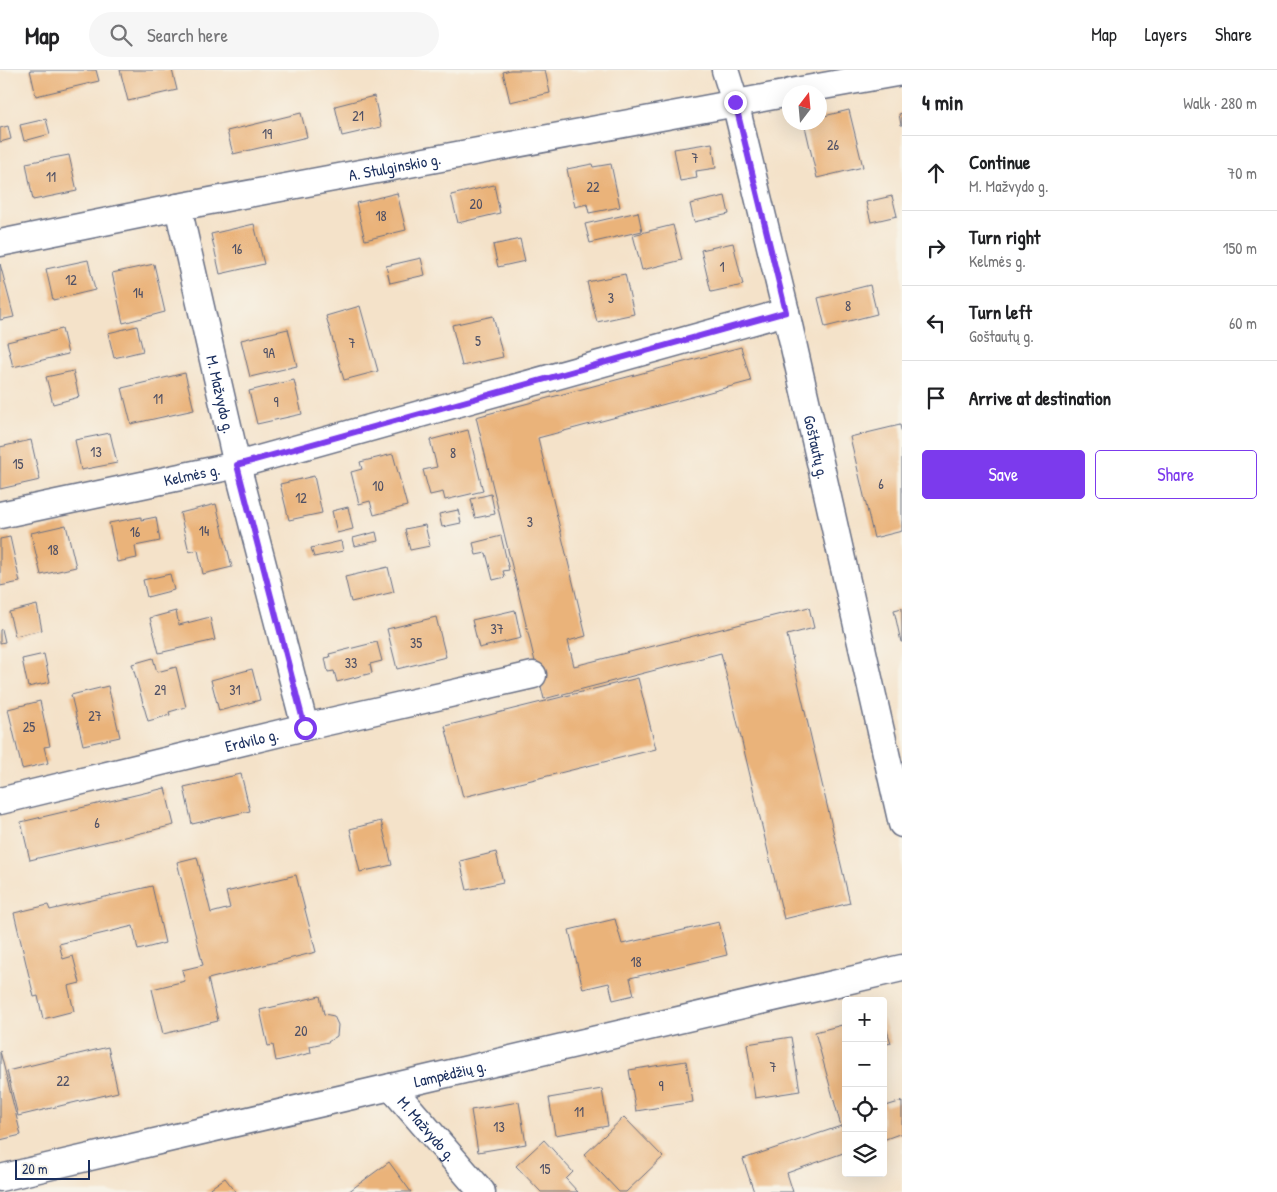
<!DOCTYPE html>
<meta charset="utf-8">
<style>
body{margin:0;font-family:"Patrick Hand",sans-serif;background:#f6f6f6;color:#202124}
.controls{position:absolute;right:15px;bottom:15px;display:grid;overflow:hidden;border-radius:5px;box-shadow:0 5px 20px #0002}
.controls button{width:45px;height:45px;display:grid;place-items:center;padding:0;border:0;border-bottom:1px solid #e0e0e0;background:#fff;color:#202124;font:25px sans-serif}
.compass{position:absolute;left:782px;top:15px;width:45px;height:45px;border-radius:50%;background:#fff;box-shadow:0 5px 20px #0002;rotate:16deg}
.scale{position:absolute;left:15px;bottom:12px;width:75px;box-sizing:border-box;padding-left:5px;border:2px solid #1b2f5e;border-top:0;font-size:14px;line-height:18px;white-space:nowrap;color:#1b2f5e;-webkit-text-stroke:4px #f7f3e8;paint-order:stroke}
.stop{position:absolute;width:15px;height:15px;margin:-11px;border:4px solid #7c3aed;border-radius:50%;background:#fff}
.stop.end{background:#7c3aed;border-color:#fff;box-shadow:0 1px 5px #0008}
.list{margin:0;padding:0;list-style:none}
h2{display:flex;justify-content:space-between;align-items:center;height:65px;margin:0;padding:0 20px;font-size:21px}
h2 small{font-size:16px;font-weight:400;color:#757577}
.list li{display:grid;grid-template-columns:32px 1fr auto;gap:15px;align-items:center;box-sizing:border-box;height:75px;padding:0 20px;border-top:1px solid #e0e0e0}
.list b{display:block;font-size:19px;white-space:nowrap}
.list p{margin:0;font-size:16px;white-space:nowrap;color:#757577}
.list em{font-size:16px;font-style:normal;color:#757577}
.actions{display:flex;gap:10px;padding:15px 20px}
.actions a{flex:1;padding:11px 0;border:1px solid #7c3aed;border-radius:5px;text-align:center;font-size:18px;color:#7c3aed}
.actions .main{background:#7c3aed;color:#fff}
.icon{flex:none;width:28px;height:28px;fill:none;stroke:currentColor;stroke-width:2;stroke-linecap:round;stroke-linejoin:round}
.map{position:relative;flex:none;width:902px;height:1122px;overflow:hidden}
header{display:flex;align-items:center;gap:30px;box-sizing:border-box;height:70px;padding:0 25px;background:#fff;border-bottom:1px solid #e0e0e0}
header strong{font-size:24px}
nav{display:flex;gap:28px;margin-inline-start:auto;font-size:18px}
.search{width:350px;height:45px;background:#f6f6f6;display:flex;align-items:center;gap:12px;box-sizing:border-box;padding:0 18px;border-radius:28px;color:#757577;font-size:19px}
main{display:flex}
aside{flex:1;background:#fff}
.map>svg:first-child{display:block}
</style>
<header>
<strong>Map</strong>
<div class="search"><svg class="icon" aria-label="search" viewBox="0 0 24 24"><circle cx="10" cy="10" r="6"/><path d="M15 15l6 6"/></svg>Search here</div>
<nav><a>Map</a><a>Layers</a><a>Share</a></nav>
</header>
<main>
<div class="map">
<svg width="902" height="1122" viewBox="0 0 902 1122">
<rect width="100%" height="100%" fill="#f7f3e8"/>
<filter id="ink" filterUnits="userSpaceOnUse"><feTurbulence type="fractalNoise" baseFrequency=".02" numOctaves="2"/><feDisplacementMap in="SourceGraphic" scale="10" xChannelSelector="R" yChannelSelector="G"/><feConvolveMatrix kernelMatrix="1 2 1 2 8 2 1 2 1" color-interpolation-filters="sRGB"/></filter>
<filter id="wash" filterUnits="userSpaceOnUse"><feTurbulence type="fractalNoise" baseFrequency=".0096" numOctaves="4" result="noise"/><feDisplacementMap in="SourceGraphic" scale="20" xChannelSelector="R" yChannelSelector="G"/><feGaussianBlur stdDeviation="1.12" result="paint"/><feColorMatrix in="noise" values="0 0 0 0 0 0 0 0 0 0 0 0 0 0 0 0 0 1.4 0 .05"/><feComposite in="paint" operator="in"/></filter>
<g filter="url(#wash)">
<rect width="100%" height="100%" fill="#f4e2c9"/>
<g id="blocks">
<!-- building -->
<path fill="#eab37a" d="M30,0H96L99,11L36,26Z
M120,0H172L177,20L128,31Z
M510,0H545L550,23L510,32L503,2Z
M374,26L381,57L342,66L335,36Z
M849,40L863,97L817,108L804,52H820V47Z
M301,43L307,67L233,84L227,61Z
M902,43V55H901L899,44Z
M46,49L50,64L24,71L20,55Z
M8,56L11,69L0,72V58Z
M712,73L716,98L696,101L697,108L680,111L674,79Z
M69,85L77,121L33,130L26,93Z
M592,94L593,97L611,94L620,137L589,143L587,134L575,137L567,99Z
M494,115L500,143L458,153L451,125Z
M397,123L406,160L365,170L356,133Z
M725,126L729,144L694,152L690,134Z
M892,126L897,146L871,152L866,132Z
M638,142L642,161L590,173L585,154Z
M254,154L264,194L220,204L211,164Z
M673,155L682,190L642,200L633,165Z
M520,169L525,191L498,197L493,175Z
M733,173L743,215L711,222L701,180Z
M421,188L425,205L390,213L386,196Z
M88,190L95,220L53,230L46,199Z
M0,194L14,247L0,250Z
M154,194L165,242L123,253L112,203Z
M625,204L634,244L597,252L587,212Z
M870,215L877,244L825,257L818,228Z
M360,236L378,301L344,310L326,246Z
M493,246L503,287L462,296L452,255Z
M137,256L143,281L114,288L108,263Z
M62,259L68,284L13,297L7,272Z
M288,259L297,296L250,307L241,270Z
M741,277L751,311L538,368L586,566L568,571L574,596L809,537L814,558L787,565L850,833L784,849L721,583L544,629L476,347Z
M73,301L79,327L53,334L46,307Z
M185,303L194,340L131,354L122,318Z
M294,310L302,344L257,354L249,321Z
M900,355L902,364V461L874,468L850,367Z
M468,360L483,421L445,430L443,422L430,425L423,400L437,397L430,370Z
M110,363L117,393L81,400L75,370Z
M31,370L40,410L0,419V377Z
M393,384L407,436L374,445L370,431L359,434L351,402L362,399L360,392Z
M314,406L322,443L289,450L280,414Z
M491,424L495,444L475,448L471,429Z
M216,434L232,497L203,504L198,480L189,482L180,443Z
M348,437L353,459L337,463L332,441Z
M458,440L461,453L442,457L439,444Z
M141,447V450L156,447L160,471L135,476L137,488L117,492L109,453Z
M66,455L76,497L41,505L31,463Z
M425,455L430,476L410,480L405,459Z
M376,462L378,471L355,476L353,468Z
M501,466L509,500L503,501L505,507L493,510L486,483L476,485L473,473Z
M10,467L20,512L0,516V469Z
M341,471L343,481L314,487L311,478Z
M388,497L394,522L351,532L345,507Z
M170,504L174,520L147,527L143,510Z
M37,535L42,560L15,566L9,542Z
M902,538V572H901L894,540Z
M515,540L521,568L479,578L472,550Z
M176,541L179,555L210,547L215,570L159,583L150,548Z
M436,547L446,587L397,599L387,559Z
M2,559L5,572L0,573V560Z
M377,572L382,591L370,594L372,603L337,612L334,601L328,602L325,588L330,587L329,584Z
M44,584L50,612L28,617L22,589Z
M153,588L157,602L176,597L186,637L169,642L170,645L148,651L132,594Z
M252,599L260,630L219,641L211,610Z
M638,608L656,679L463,727L445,656Z
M108,616L120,667L83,675L71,625Z
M40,631L50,676L44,677L48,693L22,699L8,639Z
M241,704L250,741L192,754L184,717Z
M165,718L174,755L30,790L21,752Z
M381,751L392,795L360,802L350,759Z
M496,782L503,812L467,820L460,791Z
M197,787L211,843L230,838L226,822L296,805L316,882L208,909L218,951L163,964L152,919L185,911L182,900L203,895L177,792Z
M152,816L165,873L138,880L133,856L59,874L63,889L73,886L80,913L68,916L74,941L43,949L38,926L34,927L14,843L48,835L50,840Z
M615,849L622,874L719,852L727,885L630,908L634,925L613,930L609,913L583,919L569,860Z
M320,926L324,944L334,946L338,955L337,966L328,972L310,976L311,983L276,991L273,975L268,976L260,940Z
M883,948L891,973L883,975Z
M846,954V1082L787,1103L793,1122H754L743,1089L841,1056L815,962Z
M791,967L800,1021L755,1028L747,974Z
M108,977L118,1022L18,1046L7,1001Z
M0,981L21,1065L0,1070Z
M686,991L693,1032L636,1041L629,1000Z
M602,1019L608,1056L555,1065L549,1028Z
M883,1028L886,1036L902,1031V1063L883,1070Z
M519,1032L526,1074L478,1082L471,1040Z
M624,1047L663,1087L626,1122H619L584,1085Z
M544,1070L573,1102L566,1109L578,1122H541L516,1096Z
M389,1092L411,1122H348Z
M225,1108L236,1122H205Z"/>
</g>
</g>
<g filter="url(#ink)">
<use href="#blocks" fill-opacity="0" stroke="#676e83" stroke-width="1"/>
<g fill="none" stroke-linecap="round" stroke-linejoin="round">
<!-- minor casing -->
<g stroke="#676e83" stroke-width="29">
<g id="minor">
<path id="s1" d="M725,0L735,32L786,242L902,754"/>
<path d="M790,22L902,2"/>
<path id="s2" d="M178,137L237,395L305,657"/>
<path id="s3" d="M0,173L178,137L790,23"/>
<path id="s4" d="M0,445L237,395L786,242"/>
<path id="s5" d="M0,731L305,657L533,605"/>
<path id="s6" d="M391,1017L482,1122"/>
<path id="s7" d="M0,1108L902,898"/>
</g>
</g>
<!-- minor -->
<use href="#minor" stroke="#fff" stroke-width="26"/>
</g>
</g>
<g fill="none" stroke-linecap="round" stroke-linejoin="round" filter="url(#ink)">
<!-- route -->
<path stroke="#7c3aed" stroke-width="6" d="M305,658L237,395L786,242L735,32"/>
</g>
<g text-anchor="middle" stroke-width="4" stroke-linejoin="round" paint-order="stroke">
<!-- number labels -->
<g font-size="14" fill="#4f5065">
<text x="358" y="51">21</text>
<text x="267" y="69">19</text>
<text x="833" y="80">26</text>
<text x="695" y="93">7</text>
<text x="51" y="112">11</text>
<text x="593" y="122">22</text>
<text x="476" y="139">20</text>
<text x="381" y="151">18</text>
<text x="237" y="184">16</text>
<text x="722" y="202">1</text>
<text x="71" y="215">12</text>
<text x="138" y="228">14</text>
<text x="611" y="233">3</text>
<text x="848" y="241">8</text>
<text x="478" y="276">5</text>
<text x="352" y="278">7</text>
<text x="269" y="288">9A</text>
<text x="158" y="334">11</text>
<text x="276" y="337">9</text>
<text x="96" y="387">13</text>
<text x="453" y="388">8</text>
<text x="18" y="399">15</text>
<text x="881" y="419">6</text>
<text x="378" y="421">10</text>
<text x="301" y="433">12</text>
<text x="530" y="457">3</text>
<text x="204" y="466">14</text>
<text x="135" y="467">16</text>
<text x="53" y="485">18</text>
<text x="497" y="564">37</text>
<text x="416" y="578">35</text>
<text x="351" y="598">33</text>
<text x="160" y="625">29</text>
<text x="235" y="625">31</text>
<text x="95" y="651">27</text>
<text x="29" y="662">25</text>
<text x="97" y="758">6</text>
<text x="636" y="897">18</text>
<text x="301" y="966">20</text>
<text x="773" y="1002">7</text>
<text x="63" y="1016">22</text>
<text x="661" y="1021">9</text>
<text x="579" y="1047">11</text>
<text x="499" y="1062">13</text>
<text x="545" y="1104">15</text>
</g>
<!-- street labels -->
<g font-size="16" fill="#1b2f5e" stroke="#f7f3e8">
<text dy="6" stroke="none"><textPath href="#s3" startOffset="402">A. Stulginskio g.</textPath></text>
<text dy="6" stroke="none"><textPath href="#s2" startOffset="192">M. Mažvydo g.</textPath></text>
<text dy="6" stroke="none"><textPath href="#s1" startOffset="388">Goštautų g.</textPath></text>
<text dy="6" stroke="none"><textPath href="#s4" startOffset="196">Kelmės g.</textPath></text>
<text dy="6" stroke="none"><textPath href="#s5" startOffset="259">Erdvilo g.</textPath></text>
<text dy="6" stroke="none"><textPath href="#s7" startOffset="462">Lampėdžių g.</textPath></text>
<text dy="6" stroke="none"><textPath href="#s6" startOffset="55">M. Mažvydo g.</textPath></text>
</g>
</g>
</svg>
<div class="controls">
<button>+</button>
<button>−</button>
<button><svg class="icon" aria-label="locate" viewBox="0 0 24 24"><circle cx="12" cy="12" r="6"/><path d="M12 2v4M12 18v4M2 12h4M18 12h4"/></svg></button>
<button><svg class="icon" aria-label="layers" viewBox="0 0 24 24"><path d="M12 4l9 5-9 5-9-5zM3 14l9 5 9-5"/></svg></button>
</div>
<svg class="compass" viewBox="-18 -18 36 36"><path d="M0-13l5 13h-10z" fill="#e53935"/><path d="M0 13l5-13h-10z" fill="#757577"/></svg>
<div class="scale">20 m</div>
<div class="stop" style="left:305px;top:658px"></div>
<div class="stop end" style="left:735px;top:32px"></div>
</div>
<aside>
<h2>4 min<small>Walk · 280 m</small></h2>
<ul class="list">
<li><svg class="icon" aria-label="ahead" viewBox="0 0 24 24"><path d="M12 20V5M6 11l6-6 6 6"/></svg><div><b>Continue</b><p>M. Mažvydo g.</p></div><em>70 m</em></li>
<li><svg class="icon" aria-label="right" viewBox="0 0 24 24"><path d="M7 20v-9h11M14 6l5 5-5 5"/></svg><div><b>Turn right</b><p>Kelmės g.</p></div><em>150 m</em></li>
<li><svg class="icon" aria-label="left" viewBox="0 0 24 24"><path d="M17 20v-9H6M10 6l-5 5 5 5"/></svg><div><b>Turn left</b><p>Goštautų g.</p></div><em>60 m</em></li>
<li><svg class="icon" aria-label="arrive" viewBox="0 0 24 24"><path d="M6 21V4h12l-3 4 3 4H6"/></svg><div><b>Arrive at destination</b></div></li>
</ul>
<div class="actions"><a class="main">Save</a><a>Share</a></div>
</aside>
</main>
